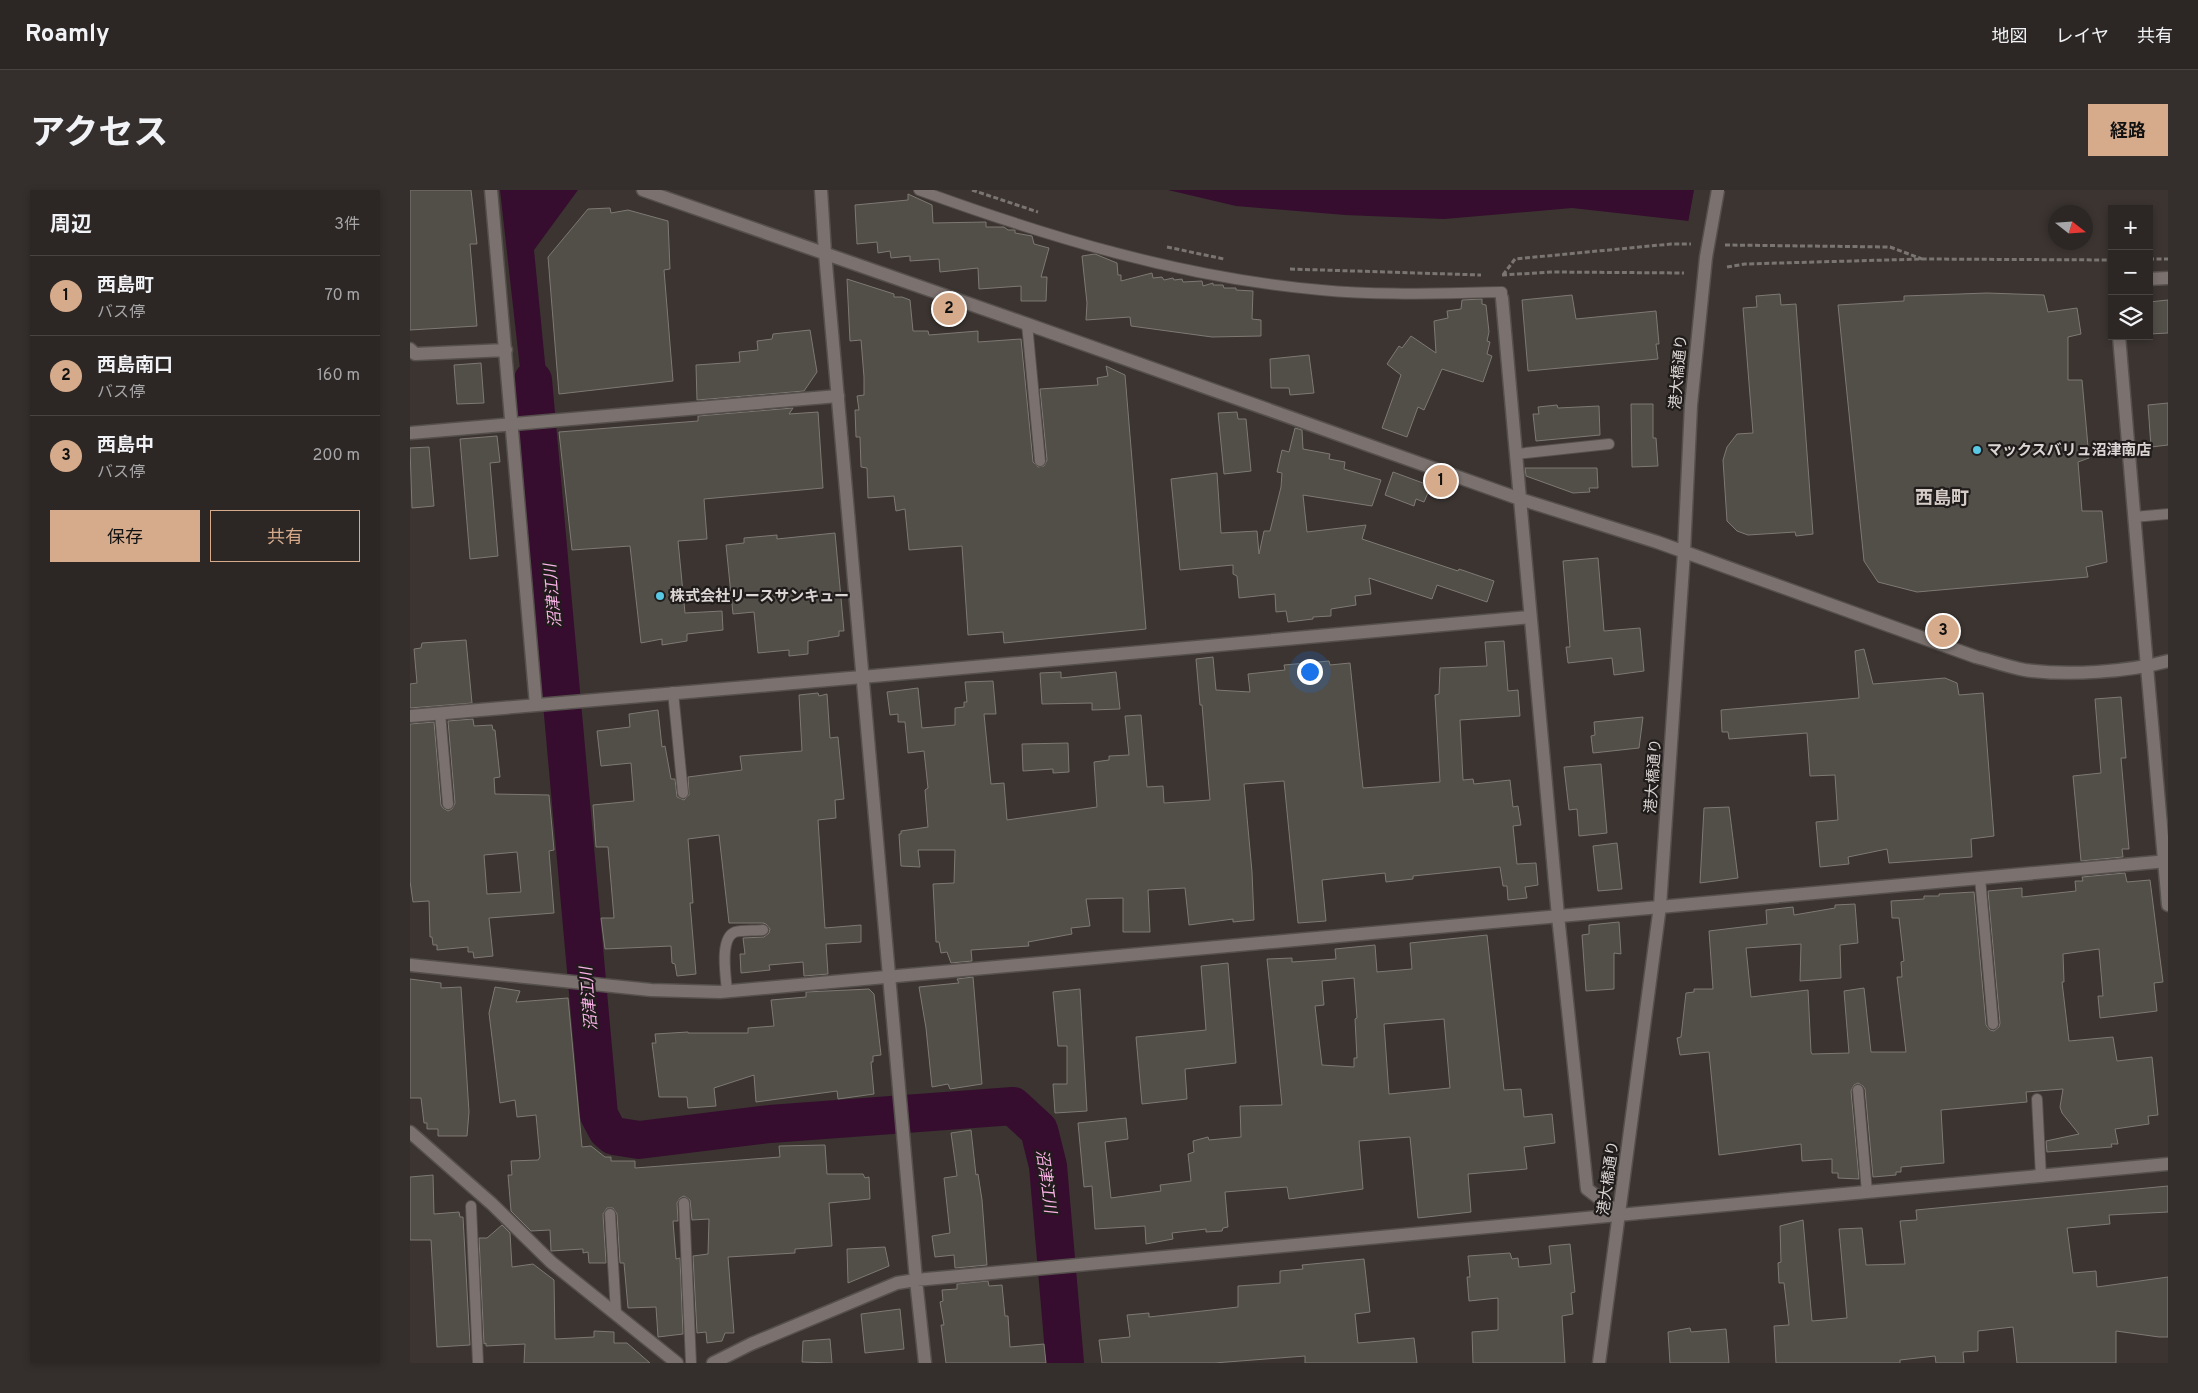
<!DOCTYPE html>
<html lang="ja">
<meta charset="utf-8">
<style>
body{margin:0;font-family:Overpass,"Noto Sans JP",sans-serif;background:#342f2d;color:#f1f3f6}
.controls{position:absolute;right:15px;top:15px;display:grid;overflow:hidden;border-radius:0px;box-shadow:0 2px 8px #0003}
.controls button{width:45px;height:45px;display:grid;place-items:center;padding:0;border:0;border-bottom:1px solid #484442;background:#2c2725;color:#f1f3f6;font:25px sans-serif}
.compass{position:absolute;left:1638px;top:15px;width:45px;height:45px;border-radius:50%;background:#2c2725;box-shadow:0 2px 8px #0003;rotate:107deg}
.you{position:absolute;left:899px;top:481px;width:18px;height:18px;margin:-12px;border:4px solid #fff;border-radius:50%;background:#1a73e8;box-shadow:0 0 0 8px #1a73e833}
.badge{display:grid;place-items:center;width:32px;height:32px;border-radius:50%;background:#d6ab8b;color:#111;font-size:16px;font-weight:700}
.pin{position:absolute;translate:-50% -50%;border:2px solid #fff;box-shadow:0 1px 5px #0006}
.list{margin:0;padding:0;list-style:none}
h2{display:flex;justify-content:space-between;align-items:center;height:65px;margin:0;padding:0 20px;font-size:21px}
h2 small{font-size:16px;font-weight:400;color:#a6a5a7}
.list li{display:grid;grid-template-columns:32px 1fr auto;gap:15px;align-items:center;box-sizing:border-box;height:80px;padding:0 20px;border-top:1px solid #484442}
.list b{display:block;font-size:19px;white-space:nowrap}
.list p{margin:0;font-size:16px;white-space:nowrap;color:#a6a5a7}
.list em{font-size:16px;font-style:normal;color:#a6a5a7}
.actions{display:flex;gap:10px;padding:15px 20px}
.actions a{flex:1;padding:11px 0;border:1px solid #d6ab8b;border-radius:0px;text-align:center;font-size:18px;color:#d6ab8b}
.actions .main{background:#d6ab8b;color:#111}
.icon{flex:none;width:28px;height:28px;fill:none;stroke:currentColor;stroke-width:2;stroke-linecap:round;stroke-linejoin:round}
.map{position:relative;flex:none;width:1758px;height:1173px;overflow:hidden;border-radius:0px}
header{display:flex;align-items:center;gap:30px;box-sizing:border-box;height:70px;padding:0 25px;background:#2c2725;border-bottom:1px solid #484442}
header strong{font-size:24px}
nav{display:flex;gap:28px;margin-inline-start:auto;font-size:18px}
.intro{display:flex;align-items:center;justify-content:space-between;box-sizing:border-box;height:120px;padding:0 30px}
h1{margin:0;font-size:35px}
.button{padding:12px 22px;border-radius:0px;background:#d6ab8b;color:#111;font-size:18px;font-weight:700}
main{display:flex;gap:30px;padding:0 30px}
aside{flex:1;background:#2c2725;border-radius:0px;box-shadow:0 2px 8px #0003}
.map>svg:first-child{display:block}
</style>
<header>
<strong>Roamly</strong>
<nav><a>地図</a><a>レイヤ</a><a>共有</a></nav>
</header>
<div class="intro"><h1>アクセス</h1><a class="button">経路</a></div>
<main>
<aside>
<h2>周辺<small>3件</small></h2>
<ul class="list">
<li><span class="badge">1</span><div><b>西島町</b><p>バス停</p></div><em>70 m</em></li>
<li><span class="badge">2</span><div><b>西島南口</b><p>バス停</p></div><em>160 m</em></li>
<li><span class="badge">3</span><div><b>西島中</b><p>バス停</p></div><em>200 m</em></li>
</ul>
<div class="actions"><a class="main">保存</a><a>共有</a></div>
</aside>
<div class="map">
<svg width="1758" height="1173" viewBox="0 0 1758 1173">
<rect width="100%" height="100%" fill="#3b3431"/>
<!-- water -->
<path fill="#360d2e" d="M90,0H168L124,60L140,224L138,239L117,241Z
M758,0H1310L1279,31L1162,18L1034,29L935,25L826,16Z"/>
<!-- pier -->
<path fill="#3b3431" d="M1284,0H1313L1278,33Z"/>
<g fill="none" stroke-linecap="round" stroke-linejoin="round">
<!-- river -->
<path stroke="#360d2e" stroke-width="38" d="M123,190L189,925L197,940L204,946L229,950L360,934L603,916L629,940L638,976L655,1173"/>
</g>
<!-- building -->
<path fill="#524e48" stroke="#7e7973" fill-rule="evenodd" d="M0,0H61L67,54H60L67,136L0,140Z
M498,4L522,15L523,33L576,32V37H594L598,40H605V43L622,46L624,54L639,58L631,87H637L636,111H611V96L569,99L568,78L530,82L529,69L500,71V66L481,68L480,61L468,63L467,52L447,54L445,15L498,10Z
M200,18L201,23L218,20L258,31L260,79L254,80L263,191L149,204L138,67L178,19Z
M685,64L707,73L708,85H711V91L742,83L743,88L752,87L754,90L763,88L764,90L772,89L773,92L792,91L793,96L803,93V95H813L814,98H826V100L843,101L842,129L851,130V146L802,147L721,136L720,127L676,130L677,113L672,66Z
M437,89L484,104V107H492L500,110L503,141H518L519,145L568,141V152L611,149L623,272L628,277L634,276L637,270L630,199L688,195L687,188L698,186L696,176L715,185L736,439L594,453L593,442L558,445L552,356L499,360L495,319L486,321L484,306L458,308L457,278L451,277L450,247H446L445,220H449L447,206L454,205V187L451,150L440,151Z
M1577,103L1634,105L1638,122L1667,118L1671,144L1658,147V190H1672L1676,234L1679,268L1668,272L1672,321H1692L1697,372L1676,377L1678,387L1507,402L1468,392L1454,371L1428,115L1494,111V106Z
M1370,104L1371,115L1386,114L1403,344L1386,346L1385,342L1338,345L1327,341L1317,331L1313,270L1317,257L1327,244L1343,243L1333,118L1347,117L1346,106Z
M1162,105L1166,129L1246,121L1249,154H1246L1248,169L1118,181L1112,110Z
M1072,109V114L1076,115L1079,142L1077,151L1080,152L1077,164L1082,166L1073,192L1032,179L1014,220L1008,217L997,247L972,238L991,185L977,174L989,156L992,158L1001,146L1026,163L1024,131L1038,128L1037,121L1051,119L1052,110Z
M1758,110V143L1739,144V112Z
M400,140L407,182L394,201L287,210L286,175L330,172L329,162L348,160L347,151L362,149L363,144Z
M899,165L904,203L880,205L879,198H861L860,169Z
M71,173L74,213L47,214L44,175Z
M1758,213V255L1741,257L1738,215Z
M1221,214H1243V248H1246L1248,276L1222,277Z
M1147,215L1148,218L1189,216L1190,245L1126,251L1123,224H1129L1128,217Z
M383,218L379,224L408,222L413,298L294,309L297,349L268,351L275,423L312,421L313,440L277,444V451L252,455V449L231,453L220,356L162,360L149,242L288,231V226Z
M827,222L828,229H836L841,281L814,284L808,223Z
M885,238L892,240L893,259L920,264L919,269L935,272L934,279L971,290L962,316L893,305L897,342L956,335L952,349L1048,381L1049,379L1084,391L1077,412L1027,395L1022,409L959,388L961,404L945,406L946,415L921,419V426L903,427V429L878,432L876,421L866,422L865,404L829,408L827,386L823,384V375L770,380L761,289L807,283L811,343L847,341L849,364L854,341H860L871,297L872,283L867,282L872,260L879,262Z
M87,246L90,272L80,273L88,366L60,369L50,249Z
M19,257L24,316L2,318L0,258Z
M1115,278H1187L1188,298H1179L1180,302L1163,303L1116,286Z
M983,282L1021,296L1014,312L1006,309L1004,316L975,305Z
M425,343L434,441H429V446L398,451V464L379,466V460L348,463L344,422L323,424L316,355L334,353V348L367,345V349Z
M1188,368L1194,441L1230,438L1234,481L1204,485L1202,468L1158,473L1156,457H1160L1153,371Z
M56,450L62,513L0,518V494L7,493L4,459L11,458L12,453Z
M1094,451L1098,501L1108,500L1110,526L1050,530L1053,590L1063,589L1064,594L1100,590L1103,617L1108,616L1111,635L1103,636L1107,674L1126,673L1128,695L1115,697L1117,708L1098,710L1097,696H1093L1090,677L1003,686V689L976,692L975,683L912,690L916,731L888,733L874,591L834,594L842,682L844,730L823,732V729L779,735L775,698L738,700L740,742H713V708L676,709L680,736L661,738L662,744L618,752L619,756L561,760L562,771L541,773L537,762L531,763L529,752H526L523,694L544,693L545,660H508L510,677L491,676L489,644H491V641L518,637L515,600L518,598L514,561L498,563L495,532H488V524L480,525L477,502L508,498L512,538L545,535V518L554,517V512H557L555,492L583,491L586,524H574L581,594L594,593L597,630L687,617L684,572L699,570V566L719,565L715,526L731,525L737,597L753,596L754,613L800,610L792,515H790L786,469L803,467L806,500L840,502L838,484L875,480L874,475L919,471L920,475L940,473L953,598L1030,592L1025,505L1029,504L1030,478L1077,476L1075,452Z
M1454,459L1463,494L1535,488L1547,493L1549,505L1573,503L1584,646L1561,649L1562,667L1479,673L1477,659L1438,667L1439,674L1410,677L1406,632L1428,630L1425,585L1400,586L1397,543L1319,549L1318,542H1312L1311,520L1449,508L1445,461Z
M651,482V488L706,482L710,519L682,520V513L632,514L630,483Z
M408,503L409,506L417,504L420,548L428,547L434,609L425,610L426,628L408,630L415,738L451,735V752L416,754L418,784L394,786L393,772L359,775L360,780L331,783L330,764H335L333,748L354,747L359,743L360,739L356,734L353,733H319L309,645L278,649L283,713H280L286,784L267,786L265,774L262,773L261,756L195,759L191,728H204L198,657H186L183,615L224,611L221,573L191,576L187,541L220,537L219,524L248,520L252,557L255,556L261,589H265L267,607L274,610L279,605L278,587L332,580L330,566L392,561L389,505Z
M1711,507L1716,568H1711L1719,659H1712L1713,667L1671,671L1663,586L1691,583L1685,509Z
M1233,527L1229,558L1183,563L1181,546L1185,545L1184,532Z
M63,529L64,536L82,535L83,540H85L90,587L84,588L85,604L139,605L144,660L139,661L144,723L79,728L83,766L64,768L63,762H58V757L27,760V755H23L22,747H20L19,711L3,712L0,691V534L24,532L31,615L33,618L38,621L42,619L45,613L38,531ZM107,662L111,702L77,704L74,665Z
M658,553L659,582L643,583V579L613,581L612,554Z
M1191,574L1197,643L1169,646L1167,619L1159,620L1154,577Z
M1319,617L1328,688L1290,693L1294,618Z
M1207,653L1212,699L1188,701L1183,656Z
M1715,683L1717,692L1740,690L1753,792L1744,793L1747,821L1690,828L1688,806H1693L1689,759L1653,764L1654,792H1652L1659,851L1703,847L1707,871L1742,867L1748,925L1738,926L1739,934L1705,939L1708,954H1701L1702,957L1637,962L1636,951L1669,944L1652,923L1650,917L1653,899L1616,902L1617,912L1531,920L1534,973L1491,977V982H1486V985L1463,987L1455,899L1453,896L1448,893L1444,895L1441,901L1449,989L1428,988V983H1422V969L1392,971L1391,954L1309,965L1299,862L1270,865L1267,848L1271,847L1276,803L1284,802V799H1303L1299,741L1357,734L1356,720L1383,717L1384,725L1425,718V715L1445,714L1448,753L1430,755L1431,788L1390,791L1391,754L1336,758L1341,807L1398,800L1401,862L1402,864L1439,863L1434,801L1454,798L1461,862H1496L1487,787H1492L1491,772L1494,771L1489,728H1482L1481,711L1514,709V706H1529V704L1564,702L1576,835L1580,840L1584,841L1589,837L1590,833L1578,701L1612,698V707L1666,701L1665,691H1673L1672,687Z
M1209,732L1211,764L1204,763V799L1176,801L1172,745L1179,744V735Z
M1077,745L1094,900L1111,899L1114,927L1142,924L1145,953L1114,957L1117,979L1058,984L1061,1022L1008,1028L1000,947L949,951L953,999L879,1009L877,997L815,1002L818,1037L813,1038L812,1041L796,1042V1039L762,1043L763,1049L736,1054L735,1036L685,1039L682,996L674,997L668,933L716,928L718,949L695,952L701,1008L751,1001L750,995L781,991L778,964L784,962L783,951L798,947L799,950L831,947L830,916L872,915L857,769L882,768V772L926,769L925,759L965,755L967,782L1002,779L1000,753ZM944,788L947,828L945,829L947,868H944V877L912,875L905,816L914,815L912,791ZM1034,829L1040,898L979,904L974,834Z
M818,773L826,873L775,879L777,909L732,914L726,847L796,840L791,776Z
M563,787L572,894L540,899L538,894L522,897L516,838L509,797L549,793L547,789Z
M0,789L31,793V798L51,797L59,922L57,946H28V939H17V933H14L11,908H0Z
M85,797L110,801L106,812L158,808L172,957L181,956L195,967H201V971H225V978L370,967L369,956L415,955L417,984H453L455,988L459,987L460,1009L419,1013L422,1056L385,1059V1063L318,1067L324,1143H315L312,1151L297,1153L296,1142L287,1143L283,1066L298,1064L299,1029L282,1030L280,1010L274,1006L270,1008L267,1013L268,1031H263L266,1069L270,1068L273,1144L248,1147L246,1117L218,1118L214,1073H210L207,1024L203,1018H197L193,1024L196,1073H179L178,1062L173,1063V1059L141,1061L140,1040L121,1041L101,1021L98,985H102L101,971L128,970L130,967L126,925L107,927L105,910L90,913L79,823Z
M459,799L464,804L471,865L463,866V872H461L464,904L428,909L427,901L346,912L344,885L304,898L306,916L278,918L277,907H249L242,853H246L245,844L278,842V843H338V838L364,836L361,810L396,807V802Z
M670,799L677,921L645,923L643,894H657V856H648L643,802Z
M561,940L566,985L568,984L572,1010L577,1075L545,1078L544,1065L525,1067L522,1046L540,1043L534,988L547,986L541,943Z
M23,985L24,1024L49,1022L50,1027H53L60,1155L27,1157L21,1050H0V987Z
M1758,996V1022L1699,1025L1700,1034L1657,1038L1663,1083L1686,1081L1687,1097L1758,1087V1147H1749L1706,1141V1173H1607L1603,1137L1568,1141V1161L1553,1162L1554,1173H1526L1525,1166L1490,1170V1173H1366L1364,1136L1379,1135L1374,1093H1369L1368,1073L1371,1072L1370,1036L1393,1030L1402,1131L1437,1128L1429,1039L1452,1038L1456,1075L1495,1074L1490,1031L1507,1030L1506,1020Z
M92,1035L100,1043L102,1077L123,1074L144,1090L145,1149L184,1147V1141L204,1142V1153H217L240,1173H114L115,1154L76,1156V1153L74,1154L69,1048H77Z
M1160,1054L1165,1102L1161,1103L1163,1124L1152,1126L1155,1173H1063L1062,1142L1088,1140V1108L1059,1111L1057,1087H1060L1058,1066L1100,1063L1102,1069L1108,1068L1109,1077L1141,1074L1139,1056Z
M475,1057L479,1076L438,1093L437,1059Z
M954,1069L960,1122L945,1124L948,1153L1004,1148L1007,1173H895V1166L804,1173H692L689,1150L720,1147L717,1125L739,1123V1127L828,1117V1096L870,1093V1081L893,1079L892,1075Z
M578,1091L579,1096L592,1095L595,1126H598L600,1157L634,1154L636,1173H536L531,1135H534L530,1112L533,1111L532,1100L547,1099V1094Z
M490,1119L494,1159L455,1163L451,1124Z
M1280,1138L1281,1142L1316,1139L1319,1173H1260L1258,1142Z
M420,1149L422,1173L392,1172L393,1151Z"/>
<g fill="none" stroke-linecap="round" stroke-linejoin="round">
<!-- service casing -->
<g stroke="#56504d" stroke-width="12">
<path id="service" d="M509,0C638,47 773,88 911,100C971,106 1032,103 1092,102V108
M617,134L630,271
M1106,264L1199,254
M1724,327L1758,324
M263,502L273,603
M30,523L38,614
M1570,688L1583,834
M317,801C316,787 309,748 325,742C333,740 344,741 353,740
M1448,900L1457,1002
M1627,909L1631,987
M274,1013L281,1173
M61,1016L68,1173
M200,1024L206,1123"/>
</g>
<!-- minor casing -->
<g stroke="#56504d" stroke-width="15">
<path id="minor" d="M81,0L126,515
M411,0L415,63
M1739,89L1758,88
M1092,108L1110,309
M1709,146L1737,477
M0,159L5,164L96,160
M0,243L428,206
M0,526L452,487
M1148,726L1177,999L1210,1024
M0,775L241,800L310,802L1758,671
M0,942L82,1014L141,1072L267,1173
M506,1090L515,1173
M303,1173L341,1154L487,1093L506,1090L1758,974"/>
</g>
<!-- tertiary casing -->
<g stroke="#56504d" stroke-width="15">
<path id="tertiary" d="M233,0L617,134L1110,309L1247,352L1566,467C1582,471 1599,477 1615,480C1657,486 1718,482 1758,471
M415,63L506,1090
M1110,309L1148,726
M1737,477L1758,715
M452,487L1120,427
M1189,1173L1250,716L1274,362L1281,215L1296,67"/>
</g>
<!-- path -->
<path stroke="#7b7572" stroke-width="3" stroke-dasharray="5 2.5" stroke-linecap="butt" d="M562,0L628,22
M1315,55L1480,57L1512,69
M757,57L814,69
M1739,69H1758
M1317,77L1335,74L1512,69L1702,70
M880,79L1071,85
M1092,85L1143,82L1274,83
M1093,85L1105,69L1261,54H1281"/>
<!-- service -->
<use href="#service" stroke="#7b726f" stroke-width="10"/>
<!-- minor -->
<use href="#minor" stroke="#7b726f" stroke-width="12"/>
<!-- tertiary -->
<use href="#tertiary" stroke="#7b726f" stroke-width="12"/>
<!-- tertiary-bridge casing -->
<g stroke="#56504d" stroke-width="15" stroke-linecap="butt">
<path id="tertiary-bridge" d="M1296,67L1308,0"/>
</g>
<!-- tertiary-bridge -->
<use href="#tertiary-bridge" stroke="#7b726f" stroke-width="12"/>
</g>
<!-- markers -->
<g fill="#59c8e4" stroke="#201c1b" stroke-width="2">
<circle cx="1567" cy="260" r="5"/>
<circle cx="250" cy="406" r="5"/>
</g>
<g text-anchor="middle" stroke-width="4.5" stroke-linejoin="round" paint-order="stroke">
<!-- street labels -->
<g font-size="15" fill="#dbd6d4" stroke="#201c1b">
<text transform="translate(1268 182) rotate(-85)" y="5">港大橋通り</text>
<text transform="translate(1243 586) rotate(-86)" y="5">港大橋通り</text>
<text transform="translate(1198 988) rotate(-82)" y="5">港大橋通り</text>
</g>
<!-- poi labels -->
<g font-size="15" font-weight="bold" fill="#dbd6d4" stroke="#201c1b" text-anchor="start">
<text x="1577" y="265">マックスバリュ沼津南店</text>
<text x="260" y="411">株式会社リースサンキュー</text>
</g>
<!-- water labels -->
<g font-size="16" font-style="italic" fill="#fbb2e8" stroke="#201c1b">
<text transform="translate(142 406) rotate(-95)" y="6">沼津江川</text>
<text transform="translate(178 809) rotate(-95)" y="6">沼津江川</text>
<text transform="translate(637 991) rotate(82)" y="6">沼津江川</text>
</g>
<!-- quarter labels -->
<g font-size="18" font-weight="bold" fill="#d5ccc7" stroke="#201c1b">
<text x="1532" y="314">西島町</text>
</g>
</g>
</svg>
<div class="controls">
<button>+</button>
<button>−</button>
<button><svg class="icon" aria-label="layers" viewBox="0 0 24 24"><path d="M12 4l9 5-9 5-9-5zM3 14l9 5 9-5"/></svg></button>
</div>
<svg class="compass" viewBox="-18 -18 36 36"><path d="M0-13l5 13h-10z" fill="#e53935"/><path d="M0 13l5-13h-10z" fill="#a6a5a7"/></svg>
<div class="you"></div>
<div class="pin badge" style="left:1031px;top:291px">1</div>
<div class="pin badge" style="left:539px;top:119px">2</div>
<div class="pin badge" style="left:1533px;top:441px">3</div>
</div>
</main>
